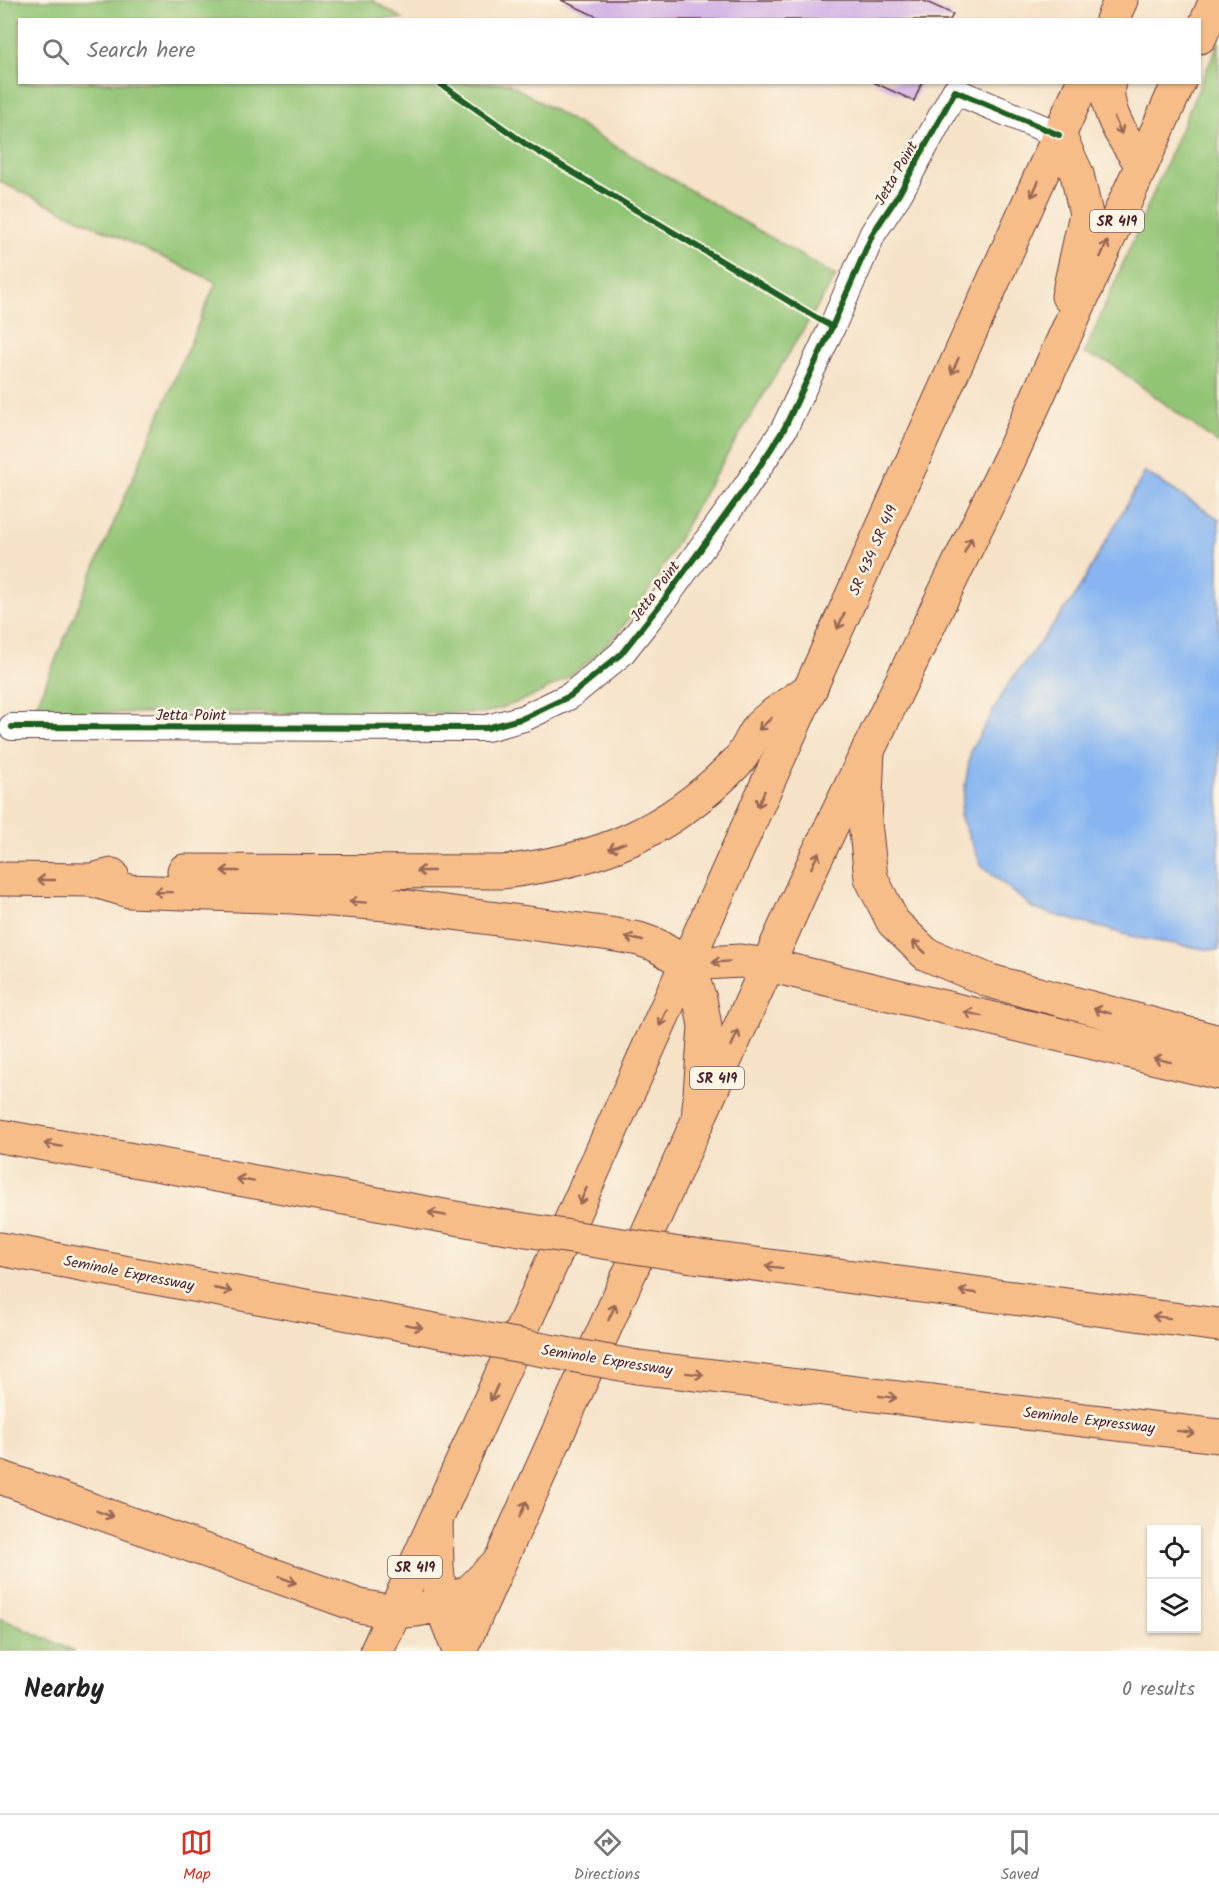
<!DOCTYPE html>
<style>
body{margin:0;font-family:Kalam,sans-serif;background:#f2f2f2;color:#222}
.controls{position:absolute;right:18px;bottom:18px;display:grid;overflow:hidden;border-radius:0px;box-shadow:0 2px 4px #0004}
.controls button{width:54px;height:54px;display:grid;place-items:center;padding:0;border:0;border-bottom:2px solid #e0e0e0;background:#fff;color:#222;font:30px sans-serif}
.list{margin:0;padding:0;list-style:none}
h2{display:flex;justify-content:space-between;align-items:center;height:78px;margin:0;padding:0 24px;font-size:26px}
h2 small{font-size:20px;font-weight:400;color:#767676}
.icon{flex:none;width:33px;height:33px;fill:none;stroke:currentColor;stroke-width:2;stroke-linecap:round;stroke-linejoin:round}
.map{position:relative;flex:none;width:1219px;height:1651px;overflow:hidden}
.search{position:absolute;background:#fff;box-shadow:0 2px 4px #0004;left:18px;right:18px;top:18px;height:66px;display:flex;align-items:center;gap:15px;box-sizing:border-box;padding:0 21px;border-radius:0px;color:#767676;font-size:22px}
.sheet{height:162px;background:#fff}
nav{display:flex;justify-content:space-around;align-items:center;box-sizing:border-box;height:84px;border-top:2px solid #e0e0e0;background:#fff;font-size:16px;color:#767676}
nav a{display:grid;justify-items:center;gap:3px}
nav .on{color:#d93025}
.map>svg:first-child{display:block}
</style>
<div class="map">
<svg width="1219" height="1651" viewBox="0 0 1219 1651">
<rect width="100%" height="100%" fill="#fcf5e5"/>
<filter id="ink" filterUnits="userSpaceOnUse"><feTurbulence type="fractalNoise" baseFrequency=".0167" numOctaves="2"/><feDisplacementMap in="SourceGraphic" scale="12" xChannelSelector="R" yChannelSelector="G"/><feConvolveMatrix kernelMatrix="1 2 1 2 8 2 1 2 1" color-interpolation-filters="sRGB"/></filter>
<filter id="wash" filterUnits="userSpaceOnUse"><feTurbulence type="fractalNoise" baseFrequency=".008" numOctaves="4" result="noise"/><feDisplacementMap in="SourceGraphic" scale="24" xChannelSelector="R" yChannelSelector="G"/><feGaussianBlur stdDeviation="1.35" result="paint"/><feColorMatrix in="noise" values="0 0 0 0 0 0 0 0 0 0 0 0 0 0 0 0 0 1.4 0 .05"/><feComposite in="paint" operator="in"/></filter>
<g filter="url(#wash)">
<rect width="100%" height="100%" fill="#f5e2c7"/>
<!-- green -->
<path fill="#92c474" stroke="#6e7250" stroke-width="1.5" d="M0,0H372L403,19L20,20V82L508,83L836,276C790,351 744,426 699,502C671,550 648,603 608,643C572,681 533,700 483,713H33L216,282L0,182Z
M1219,41V444L1110,363L1084,354Z
M0,1618L74,1651H0Z"/>
<!-- water -->
<path fill="#86b5f1" stroke="#686a8e" stroke-width="1.5" d="M1145,472L1219,519V950L1204,949L1138,938L1034,909L982,866L960,816L971,750L1009,683L1075,596Z"/>
<g id="blocks">
<!-- building -->
<path fill="#d2b1e5" d="M561,0H922L953,14L950,20H604Z
M873,82H922L914,101Z"/>
</g>
</g>
<g filter="url(#ink)">
<use href="#blocks" fill-opacity="0" stroke="#643c42" stroke-width="1.5"/>
<g fill="none" stroke-linecap="round" stroke-linejoin="round">
<!-- street casing -->
<g stroke="#643c42" stroke-width="28">
<path id="street" d="M12,727L487,728L524,718L570,696L621,654L663,601L746,487L784,429L832,327L873,233L899,194L955,91L1059,135"/>
</g>
<!-- primary casing -->
<g stroke="#643c42" stroke-width="35">
<path id="primary" d="M1112,20L1121,0
M1200,37L1216,0
M1109,82C1102,110 1127,143 1142,165
M1059,135L1077,174L1086,214L1068,296
M377,1651L1083,82
M460,1651L814,862L1010,458L1179,82"/>
</g>
<!-- highway casing -->
<g stroke="#643c42" stroke-width="35">
<path id="highway" d="M868,750L865,822L871,878L893,922L926,954L990,981L1219,1042
M184,871L502,872C599,861 668,833 737,762C747,752 751,738 759,727C768,716 798,698 811,688
M0,879L92,880L112,875
M92,880L129,891L293,897L386,904L610,934L639,939L656,945L687,964L740,961L768,965L1219,1073
M687,964L700,999L705,1026L698,1121
M0,1136L494,1225
M0,1249L445,1332
M693,1256L1219,1325
M637,1367L1219,1436
M0,1477L360,1606L393,1612L416,1610L441,1605L470,1591L499,1562
M436,1521L437,1567L441,1605L459,1651"/>
</g>
<!-- street -->
<use href="#street" stroke="#fff" stroke-width="26"/>
<!-- primary -->
<use href="#primary" stroke="#f7bd88" stroke-width="33"/>
<!-- highway -->
<use href="#highway" stroke="#f7bd88" stroke-width="33"/>
<!-- highway-bridge casing -->
<g stroke="#643c42" stroke-width="35" stroke-linecap="butt">
<path id="highway-bridge" d="M494,1225L693,1256
M445,1332L637,1367"/>
</g>
<!-- highway-bridge -->
<use href="#highway-bridge" stroke="#f7bd88" stroke-width="33"/>
<!-- cycleway casing -->
<g stroke="#fcf5e5" stroke-width="10">
<path id="cycleway" d="M438,82L527,145L832,327
M12,727L487,728L524,718L570,696L621,654L663,601L746,487L784,429L832,327L873,233L899,194L955,91L1059,135"/>
</g>
<!-- cycleway -->
<use href="#cycleway" stroke="#1b5e20" stroke-width="6"/>
</g>
<!-- one-way arrows -->
<defs><path id="oneway-shaft" d="M-6 0H5M1.5-3L5.5 0L1.5 3" fill="none" stroke-width="1.6" stroke-linecap="round" stroke-linejoin="round" transform="scale(1.5)"/></defs>
<g stroke="#986655">
<use href="#oneway-shaft" transform="translate(1118 126) rotate(66)"/>
<use href="#oneway-shaft" transform="translate(1035 189) rotate(114)"/>
<use href="#oneway-shaft" transform="translate(1104 249) rotate(-66)"/>
<use href="#oneway-shaft" transform="translate(955 366) rotate(114)"/>
<use href="#oneway-shaft" transform="translate(968 545) rotate(-64)"/>
<use href="#oneway-shaft" transform="translate(841 621) rotate(114)"/>
<use href="#oneway-shaft" transform="translate(765 724) rotate(137)"/>
<use href="#oneway-shaft" transform="translate(761 799) rotate(114)"/>
<use href="#oneway-shaft" transform="translate(617 846) rotate(158)"/>
<use href="#oneway-shaft" transform="translate(815 860) rotate(-65)"/>
<use href="#oneway-shaft" transform="translate(230 871) rotate(-180)"/>
<use href="#oneway-shaft" transform="translate(425 871) rotate(-180)"/>
<use href="#oneway-shaft" transform="translate(46 880) rotate(180)"/>
<use href="#oneway-shaft" transform="translate(163 892) rotate(-179)"/>
<use href="#oneway-shaft" transform="translate(358 902) rotate(-176)"/>
<use href="#oneway-shaft" transform="translate(634 939) rotate(-167)"/>
<use href="#oneway-shaft" transform="translate(919 947) rotate(-137)"/>
<use href="#oneway-shaft" transform="translate(721 962) rotate(176)"/>
<use href="#oneway-shaft" transform="translate(1102 1011) rotate(-165)"/>
<use href="#oneway-shaft" transform="translate(973 1014) rotate(-166)"/>
<use href="#oneway-shaft" transform="translate(663 1018) rotate(114)"/>
<use href="#oneway-shaft" transform="translate(735 1038) rotate(-66)"/>
<use href="#oneway-shaft" transform="translate(1162 1060) rotate(-166)"/>
<use href="#oneway-shaft" transform="translate(53 1145) rotate(-170)"/>
<use href="#oneway-shaft" transform="translate(245 1180) rotate(-170)"/>
<use href="#oneway-shaft" transform="translate(583 1196) rotate(114)"/>
<use href="#oneway-shaft" transform="translate(437 1214) rotate(-170)"/>
<use href="#oneway-shaft" transform="translate(774 1267) rotate(-173)"/>
<use href="#oneway-shaft" transform="translate(223 1290) rotate(11)"/>
<use href="#oneway-shaft" transform="translate(968 1292) rotate(-173)"/>
<use href="#oneway-shaft" transform="translate(612 1312) rotate(-66)"/>
<use href="#oneway-shaft" transform="translate(1161 1317) rotate(-173)"/>
<use href="#oneway-shaft" transform="translate(414 1326) rotate(11)"/>
<use href="#oneway-shaft" transform="translate(695 1374) rotate(7)"/>
<use href="#oneway-shaft" transform="translate(494 1393) rotate(114)"/>
<use href="#oneway-shaft" transform="translate(888 1397) rotate(7)"/>
<use href="#oneway-shaft" transform="translate(1186 1432) rotate(7)"/>
<use href="#oneway-shaft" transform="translate(523 1509) rotate(-66)"/>
<use href="#oneway-shaft" transform="translate(105 1514) rotate(20)"/>
<use href="#oneway-shaft" transform="translate(288 1580) rotate(20)"/>
</g>
</g>
<g text-anchor="middle" stroke-width="5" stroke-linejoin="round" paint-order="stroke">
<!-- shield labels -->
<g fill="#fcf5e5" stroke="#7f5f63" stroke-width="1.5">
<rect x="1090" y="210" width="54" height="22" rx="4.5"/>
<rect x="690" y="1067" width="54" height="22" rx="4.5"/>
<rect x="388" y="1556" width="54" height="22" rx="4.5"/>
</g>
<g font-size="14" font-weight="bold" fill="#4a1f2b">
<text x="1117" y="226">SR 419</text>
<text x="717" y="1083">SR 419</text>
<text x="415" y="1572">SR 419</text>
</g>
<!-- street labels -->
<g font-size="15" fill="#4a1f2b" stroke="#fcf5e5">
<text transform="translate(896 173) rotate(-60)" y="5">Jetta Point</text>
<text transform="translate(873 550) rotate(-66)" y="5">SR 434 SR 419</text>
<text transform="translate(655 591) rotate(-53)" y="5">Jetta Point</text>
<text x="191" y="720">Jetta Point</text>
<text transform="translate(129 1273) rotate(11)" y="5">Seminole Expressway</text>
<text transform="translate(607 1360) rotate(9)" y="5">Seminole Expressway</text>
<text transform="translate(1089 1420) rotate(7)" y="5">Seminole Expressway</text>
</g>
</g>
</svg>
<div class="controls">
<button><svg class="icon" aria-label="locate" viewBox="0 0 24 24"><circle cx="12" cy="12" r="6"/><path d="M12 2v4M12 18v4M2 12h4M18 12h4"/></svg></button>
<button><svg class="icon" aria-label="layers" viewBox="0 0 24 24"><path d="M12 4l9 5-9 5-9-5zM3 14l9 5 9-5"/></svg></button>
</div>
<div class="search"><svg class="icon" aria-label="search" viewBox="0 0 24 24"><circle cx="10" cy="10" r="6"/><path d="M15 15l6 6"/></svg>Search here</div>
</div>
<section class="sheet">
<h2>Nearby<small>0 results</small></h2>
<ul class="list">
</ul>
</section>
<nav>
<a class="on"><svg class="icon" aria-label="map" viewBox="0 0 24 24"><path d="M3 6l6-2 6 2 6-2v14l-6 2-6-2-6 2zM9 4v14M15 6v14"/></svg>Map</a>
<a><svg class="icon" aria-label="directions" viewBox="0 0 24 24"><path d="M12 3l9 9-9 9-9-9zM9 14v-3h6M13 9l2 2-2 2"/></svg>Directions</a>
<a><svg class="icon" aria-label="saved" viewBox="0 0 24 24"><path d="M7 4h10v16l-5-4-5 4z"/></svg>Saved</a>
</nav>
